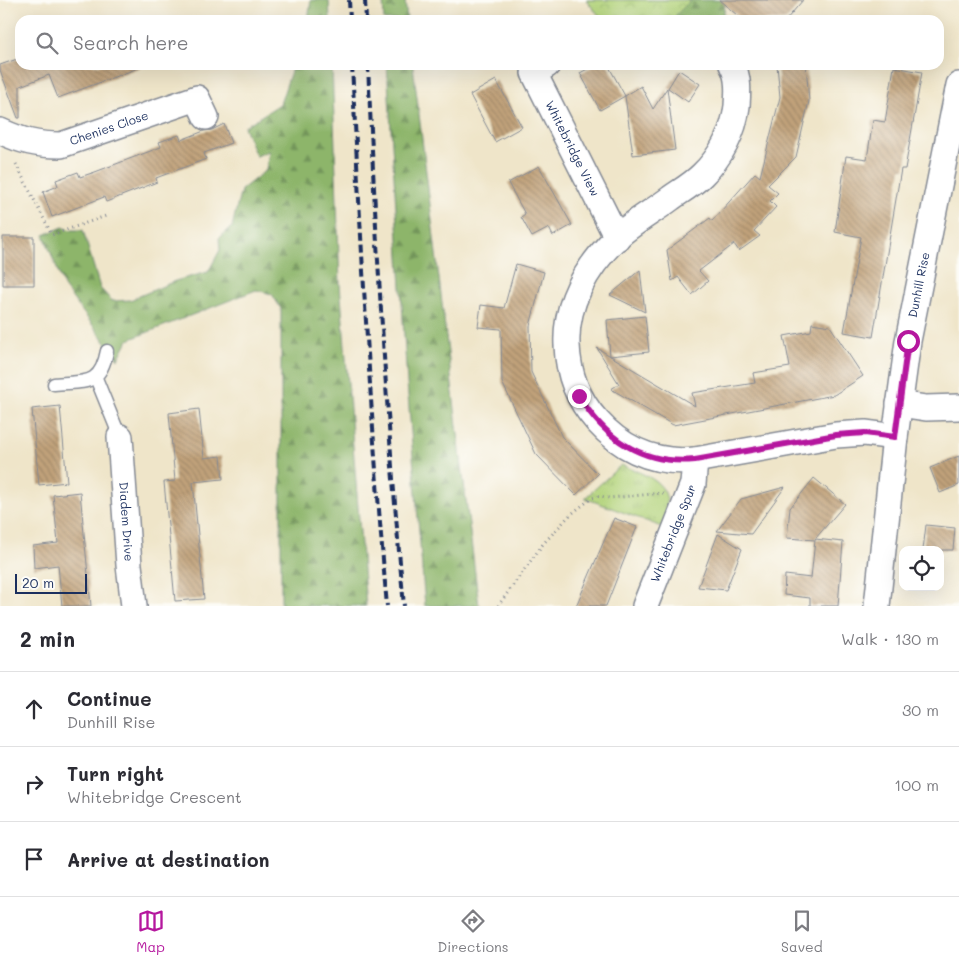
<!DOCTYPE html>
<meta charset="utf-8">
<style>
body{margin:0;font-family:Mali,sans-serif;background:#f2f2f3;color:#2b2b33}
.controls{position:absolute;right:15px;bottom:15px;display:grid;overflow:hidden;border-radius:10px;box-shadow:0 5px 20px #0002}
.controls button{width:45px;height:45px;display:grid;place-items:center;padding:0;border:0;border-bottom:1px solid #e1e1e2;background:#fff;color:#2b2b33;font:25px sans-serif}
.scale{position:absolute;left:15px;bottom:12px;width:72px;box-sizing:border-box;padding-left:5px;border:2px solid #1b2f5e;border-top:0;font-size:14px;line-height:18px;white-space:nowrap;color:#1b2f5e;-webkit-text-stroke:4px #fdfcf7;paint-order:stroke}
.stop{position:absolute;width:15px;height:15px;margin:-11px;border:4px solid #b5179e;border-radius:50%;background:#fff}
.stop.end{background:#b5179e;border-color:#fff;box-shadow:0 1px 5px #0008}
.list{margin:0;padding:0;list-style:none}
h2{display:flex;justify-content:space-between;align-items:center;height:65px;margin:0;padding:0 20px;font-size:21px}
h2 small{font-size:16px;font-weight:400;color:#7c7c81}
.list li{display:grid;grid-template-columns:32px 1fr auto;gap:15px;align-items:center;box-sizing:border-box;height:75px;padding:0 20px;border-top:1px solid #e1e1e2}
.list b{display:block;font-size:19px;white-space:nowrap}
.list p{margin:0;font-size:16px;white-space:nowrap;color:#7c7c81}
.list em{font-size:16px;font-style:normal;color:#7c7c81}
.icon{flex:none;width:28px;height:28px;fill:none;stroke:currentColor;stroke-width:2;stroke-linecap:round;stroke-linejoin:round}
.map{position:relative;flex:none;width:959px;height:606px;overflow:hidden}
.search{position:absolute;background:#fff;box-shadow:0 5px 20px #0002;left:15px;right:15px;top:15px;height:55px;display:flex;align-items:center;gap:12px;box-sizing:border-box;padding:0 18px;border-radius:15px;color:#7c7c81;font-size:19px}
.sheet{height:290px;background:#fff}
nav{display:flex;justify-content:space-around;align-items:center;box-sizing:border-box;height:70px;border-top:1px solid #e1e1e2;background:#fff;font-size:14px;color:#7c7c81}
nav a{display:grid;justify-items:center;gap:2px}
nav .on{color:#b5179e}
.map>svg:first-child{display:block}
</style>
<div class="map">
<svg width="959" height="606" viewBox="0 0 959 606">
<defs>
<pattern id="grass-tufts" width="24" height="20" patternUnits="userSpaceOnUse" patternTransform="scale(1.25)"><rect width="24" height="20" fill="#b2d37a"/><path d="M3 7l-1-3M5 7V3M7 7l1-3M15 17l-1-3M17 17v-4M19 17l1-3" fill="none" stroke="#98b56c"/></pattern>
<pattern id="forest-firs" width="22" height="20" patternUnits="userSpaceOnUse" patternTransform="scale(1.25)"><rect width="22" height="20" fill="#8db56a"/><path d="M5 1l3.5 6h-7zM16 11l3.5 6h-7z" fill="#72945a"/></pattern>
<pattern id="park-crowns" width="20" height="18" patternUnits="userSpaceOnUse" patternTransform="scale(1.25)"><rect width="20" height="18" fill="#b2d37a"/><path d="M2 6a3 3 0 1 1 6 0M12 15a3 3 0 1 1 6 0" fill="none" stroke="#98b56c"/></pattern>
<pattern id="building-back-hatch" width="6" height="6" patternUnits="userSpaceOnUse" patternTransform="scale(1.25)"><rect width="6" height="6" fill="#c1a27a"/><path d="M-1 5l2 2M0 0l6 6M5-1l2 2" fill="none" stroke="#9c8467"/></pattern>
</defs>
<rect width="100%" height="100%" fill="#fdfcf7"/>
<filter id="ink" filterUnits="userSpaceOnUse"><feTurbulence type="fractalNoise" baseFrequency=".02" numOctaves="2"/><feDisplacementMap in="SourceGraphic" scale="10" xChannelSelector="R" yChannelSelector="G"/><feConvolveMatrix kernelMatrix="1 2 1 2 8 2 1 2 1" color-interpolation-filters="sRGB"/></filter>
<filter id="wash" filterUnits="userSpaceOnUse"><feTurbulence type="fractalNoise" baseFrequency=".0096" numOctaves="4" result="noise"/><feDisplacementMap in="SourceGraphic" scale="20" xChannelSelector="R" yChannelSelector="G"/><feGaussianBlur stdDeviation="1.12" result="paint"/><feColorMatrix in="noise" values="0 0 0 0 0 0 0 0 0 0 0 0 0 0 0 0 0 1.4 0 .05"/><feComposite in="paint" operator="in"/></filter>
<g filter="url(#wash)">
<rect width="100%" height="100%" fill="#efe5c9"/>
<!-- grass -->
<path fill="url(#grass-tufts)" stroke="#66816c" d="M621,465C655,478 678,486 662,527L585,498Z"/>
<!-- forest -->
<path fill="url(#forest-firs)" stroke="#547264" d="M311,0H329L330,20H308Z
M383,0H405L407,20H384Z
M586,0H728L725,4L723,20H603Z
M293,65H332L340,284L366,606H281V309L272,294L256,290L128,340L118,359L64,287L44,235L63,227L71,230H83L100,288L112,301L130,300L175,281L208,272L220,250L219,238L232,227L241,190L266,170L269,151L256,156L244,127L280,104Z
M387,65H413L479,606H425L407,383Z"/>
<!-- park -->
<path fill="url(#park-crowns)" stroke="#66816c" d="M586,0H691L671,20H603Z"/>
<g id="blocks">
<!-- building -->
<path fill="url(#building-back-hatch)" d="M719,0H803L786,20H743Z
M20,58V65H140L141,67L58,98L49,75L20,86V118H18L0,70V65Z
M595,65H608L625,96L641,86L653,109L667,88L675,150L633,155L625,96L600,110L580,73Z
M777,65H806L809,101L796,157L768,185L778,193L770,201L776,207L754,231L760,236L739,251L734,244L699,271L708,281L692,295L678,277L672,281L667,250L710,218L712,221L755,173L760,177L780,97Z
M894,67L922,72L905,169H901L873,337L844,332L861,237L835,232L846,156L867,159L873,120L885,122Z
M679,70L700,84L688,102L668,88Z
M496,80L522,127L495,142L470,95Z
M224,124L231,143L204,153L206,159L156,178L157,182L106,202L104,197L52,217L43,192L58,186L56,180L78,172L80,177L95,172L161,147L159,142L179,135L181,140L204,131L212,130Z
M539,166L572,225L553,236L549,228L532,237L521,217L525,214L508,183Z
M3,237H34V285H3Z
M516,264L544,272L530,326L531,372L562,437L598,474L576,495L536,454L502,382L501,329L478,327L481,305L504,308Z
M640,270L645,312L610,295Z
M645,316L649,352L610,356L607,320Z
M812,323L830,326L863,376L834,395L673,425L611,389L619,384L597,348L695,406L692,393L755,383L753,373L790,367L784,336L811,331Z
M60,406L67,482L39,485L32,409Z
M199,409L204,458L221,456L223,479L193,482L204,599L175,601L164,482L175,481L169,413Z
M959,456V485L940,493L930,468Z
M814,478L845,504L815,539L843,542L838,606H810V598L784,595L785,575L811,578L815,540L787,538L790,508Z
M785,487L751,534L717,531L741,499Z
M80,492L91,606H62L58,565L34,568L33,546L58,543L53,495Z
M614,518L637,527L606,606H576Z
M926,525L955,528L953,550H923Z
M718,534L742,549L726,590L698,587Z"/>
</g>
</g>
<g filter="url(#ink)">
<use href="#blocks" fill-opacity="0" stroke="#858a94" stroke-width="1"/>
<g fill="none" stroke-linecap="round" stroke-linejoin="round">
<!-- service casing -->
<g stroke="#858a94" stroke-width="15">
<path id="service" d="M96,378L120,437
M54,384C85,381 100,387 107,351"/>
</g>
<!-- minor casing -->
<g stroke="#858a94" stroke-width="28">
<g id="minor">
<path id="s1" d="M547,65L534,73L617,238"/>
<path d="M732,65C739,77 738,92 737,106C734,132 721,157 702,175C693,184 681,191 671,198C654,211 632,223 616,238C587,267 565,303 567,345C568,373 578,400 597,421C623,450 656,464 695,460L836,435L865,433L895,437"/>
<path id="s2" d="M0,131C22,141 36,145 61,145L197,98L206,117"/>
<path d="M899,404L926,408L959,407"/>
<path id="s3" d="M120,437L129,565L134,606"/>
<path id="s4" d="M645,606L693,484L695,460"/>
<path id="s5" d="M877,606L895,437L908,341L959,85"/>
</g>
</g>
<!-- path -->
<path stroke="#858a94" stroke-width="3" stroke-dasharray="1 4" stroke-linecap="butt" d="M16,164L52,235L106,216
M498,606L543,544L570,515L592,498L600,496L609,498L664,493"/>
<!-- service -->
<use href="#service" stroke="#fff" stroke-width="12"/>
<!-- minor -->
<use href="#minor" stroke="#fff" stroke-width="25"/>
<!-- rail -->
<path stroke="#1b2f5e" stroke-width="4" stroke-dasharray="8 4" stroke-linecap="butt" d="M349,0L350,20
M365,0L366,20
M352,65C361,245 371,426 387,606
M368,65C376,245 387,426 404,606"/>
</g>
</g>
<g fill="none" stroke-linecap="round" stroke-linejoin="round" filter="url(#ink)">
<!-- route -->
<path stroke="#b5179e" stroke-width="6" d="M579,396C605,439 643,465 695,460L836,435L865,433L895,437L908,341"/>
</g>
<g text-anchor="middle" stroke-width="4" stroke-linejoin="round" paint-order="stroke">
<!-- street labels -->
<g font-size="12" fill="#1b2f5e" stroke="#fdfcf7">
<text dy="4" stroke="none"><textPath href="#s2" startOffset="114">Chenies Close</textPath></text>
<text dy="4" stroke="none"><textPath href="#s1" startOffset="100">Whitebridge View</textPath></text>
<text dy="4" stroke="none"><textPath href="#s5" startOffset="324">Dunhill Rise</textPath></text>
<text dy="4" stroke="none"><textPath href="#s3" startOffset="85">Diadem Drive</textPath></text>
<text dy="4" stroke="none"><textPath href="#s4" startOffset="78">Whitebridge Spur</textPath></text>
</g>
</g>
</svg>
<div class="controls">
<button><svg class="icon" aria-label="locate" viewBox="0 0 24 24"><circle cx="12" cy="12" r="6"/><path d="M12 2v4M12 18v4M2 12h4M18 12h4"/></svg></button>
</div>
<div class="scale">20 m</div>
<div class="stop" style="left:908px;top:341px"></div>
<div class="stop end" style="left:579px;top:396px"></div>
<div class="search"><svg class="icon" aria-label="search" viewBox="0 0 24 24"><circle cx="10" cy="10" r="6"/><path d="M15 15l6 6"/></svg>Search here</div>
</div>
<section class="sheet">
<h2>2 min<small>Walk · 130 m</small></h2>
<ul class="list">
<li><svg class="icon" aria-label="ahead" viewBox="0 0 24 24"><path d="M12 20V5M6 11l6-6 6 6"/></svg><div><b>Continue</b><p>Dunhill Rise</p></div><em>30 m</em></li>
<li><svg class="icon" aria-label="right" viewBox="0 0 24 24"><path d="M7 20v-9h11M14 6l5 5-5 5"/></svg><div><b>Turn right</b><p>Whitebridge Crescent</p></div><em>100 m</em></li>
<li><svg class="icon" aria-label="arrive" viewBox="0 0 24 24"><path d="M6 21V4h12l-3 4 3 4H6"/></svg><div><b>Arrive at destination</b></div></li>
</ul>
</section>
<nav>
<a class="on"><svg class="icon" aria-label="map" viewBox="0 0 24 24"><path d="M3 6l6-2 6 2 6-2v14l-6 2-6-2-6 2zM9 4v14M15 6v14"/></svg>Map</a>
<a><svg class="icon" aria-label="directions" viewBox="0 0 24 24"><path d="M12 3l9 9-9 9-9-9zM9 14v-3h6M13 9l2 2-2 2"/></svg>Directions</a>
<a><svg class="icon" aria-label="saved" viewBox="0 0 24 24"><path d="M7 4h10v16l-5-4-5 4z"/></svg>Saved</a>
</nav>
